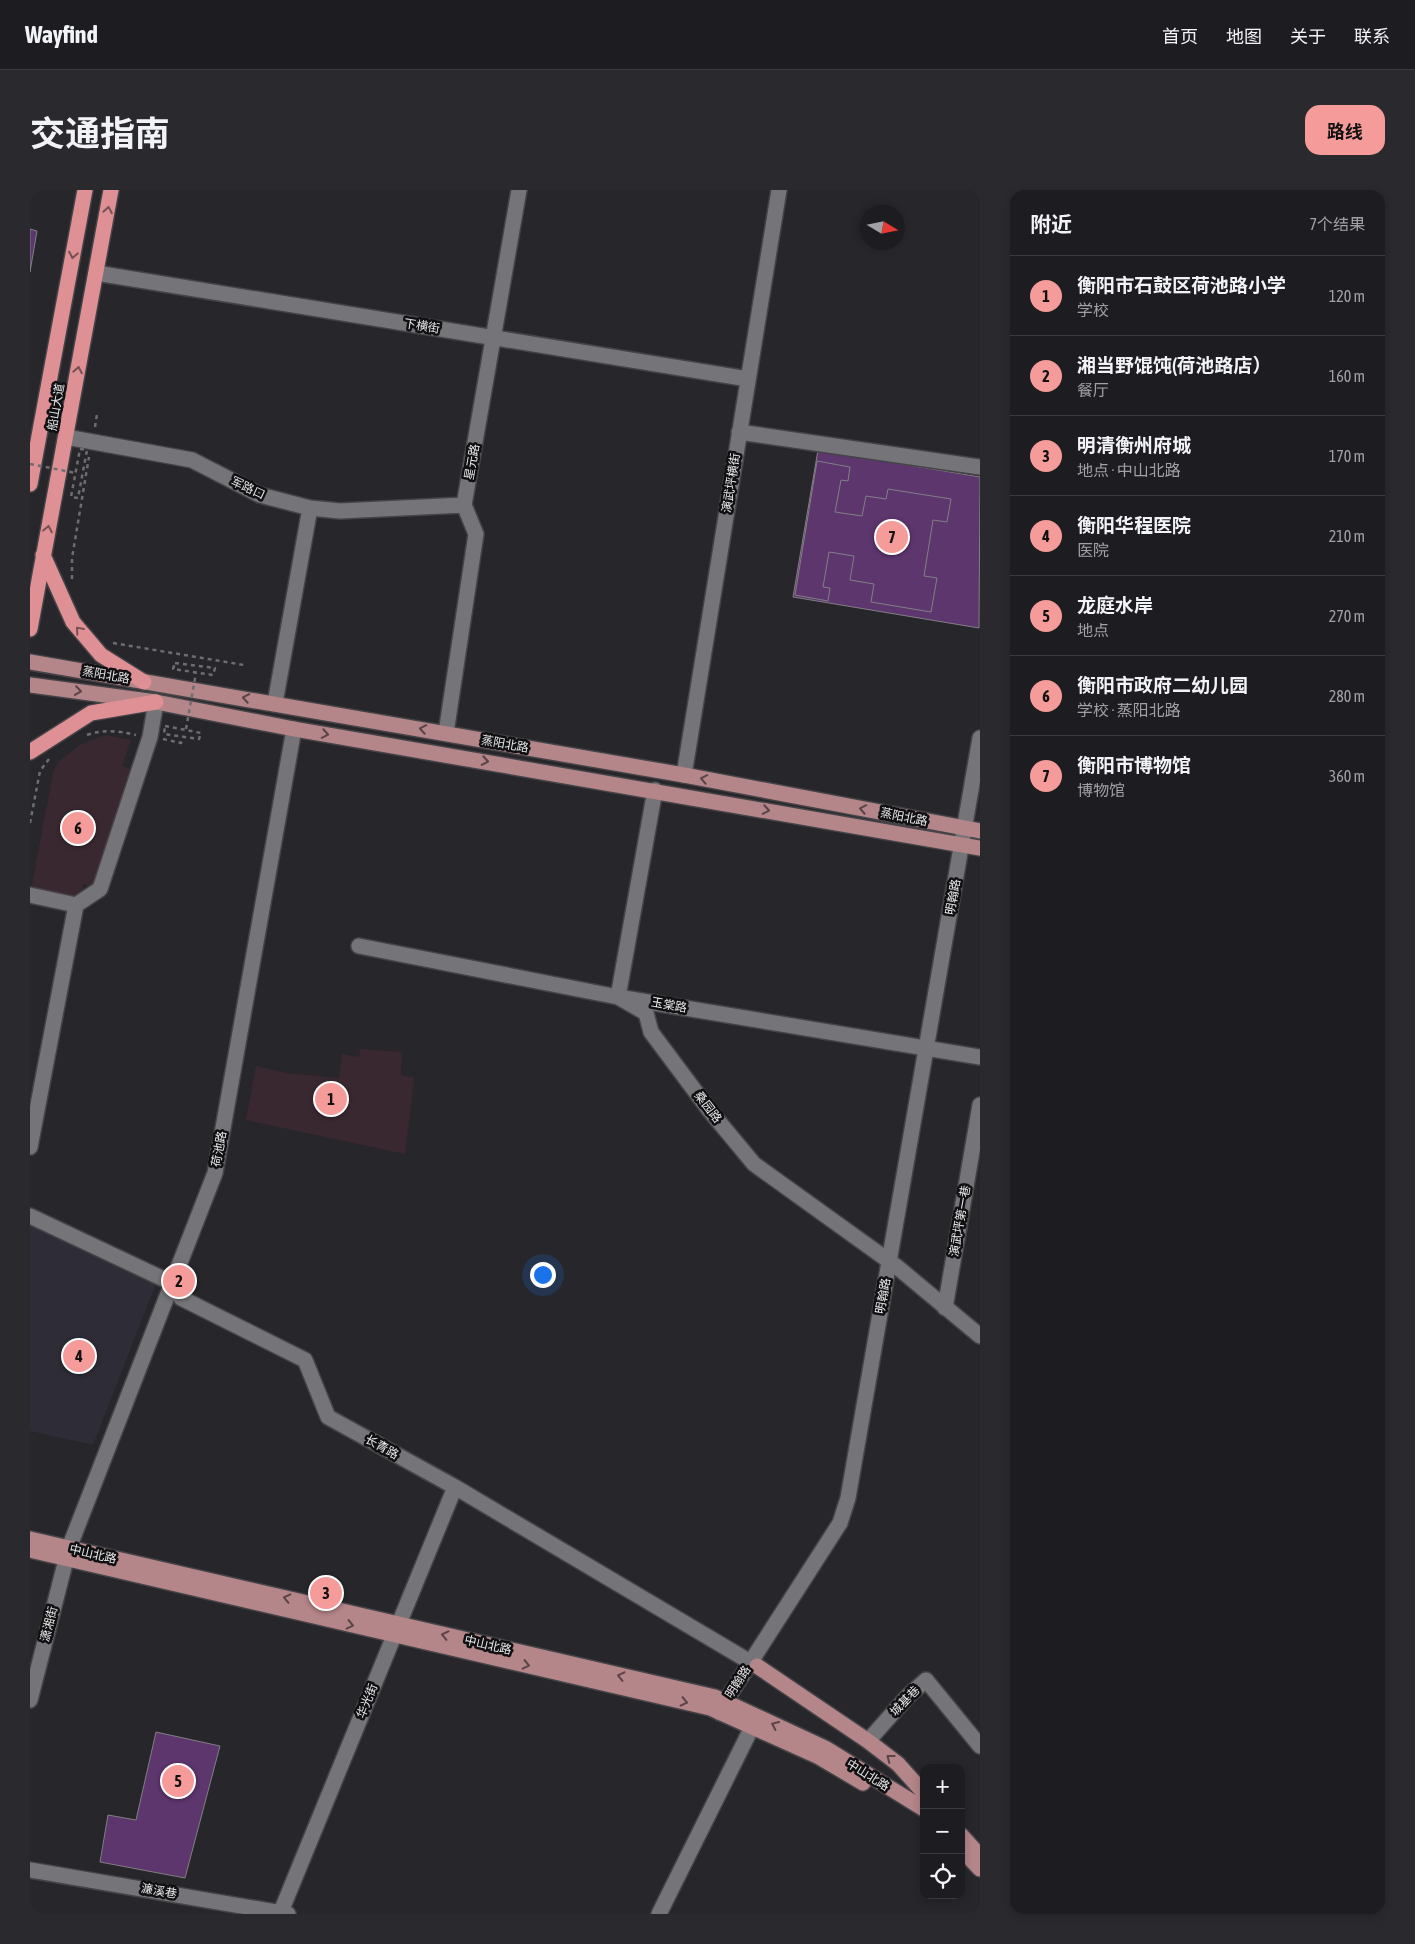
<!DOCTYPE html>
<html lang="zh">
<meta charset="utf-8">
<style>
body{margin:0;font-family:"Asap Condensed","Noto Sans SC",sans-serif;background:#2a292d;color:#f1f3f6}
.controls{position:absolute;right:15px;bottom:15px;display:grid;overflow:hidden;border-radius:10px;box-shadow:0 2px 8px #0003}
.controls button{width:45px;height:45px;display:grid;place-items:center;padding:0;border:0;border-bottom:1px solid #3b3a3e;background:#1d1c20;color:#f1f3f6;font:25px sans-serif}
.compass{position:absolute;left:830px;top:15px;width:45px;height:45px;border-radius:50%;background:#1d1c20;box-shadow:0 2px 8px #0003;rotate:100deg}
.you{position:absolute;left:512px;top:1084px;width:18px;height:18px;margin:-12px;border:4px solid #fff;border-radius:50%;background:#1a73e8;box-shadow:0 0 0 8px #1a73e833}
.badge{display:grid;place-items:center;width:32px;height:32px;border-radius:50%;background:#f59b99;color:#111;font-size:16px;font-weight:700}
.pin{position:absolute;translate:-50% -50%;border:2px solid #fff;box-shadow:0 1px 5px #0006}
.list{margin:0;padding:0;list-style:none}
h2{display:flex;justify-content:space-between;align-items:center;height:65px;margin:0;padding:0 20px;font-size:21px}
h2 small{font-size:16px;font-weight:400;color:#a0a1a5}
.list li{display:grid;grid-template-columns:32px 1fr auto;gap:15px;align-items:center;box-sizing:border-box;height:80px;padding:0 20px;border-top:1px solid #3b3a3e}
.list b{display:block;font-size:19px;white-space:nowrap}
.list p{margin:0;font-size:16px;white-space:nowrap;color:#a0a1a5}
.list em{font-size:16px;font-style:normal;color:#a0a1a5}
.icon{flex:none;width:28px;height:28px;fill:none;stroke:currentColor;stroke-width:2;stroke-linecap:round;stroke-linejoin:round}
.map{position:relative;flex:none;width:950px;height:1724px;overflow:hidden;border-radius:15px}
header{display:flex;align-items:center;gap:30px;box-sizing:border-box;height:70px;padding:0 25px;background:#1d1c20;border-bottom:1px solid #3b3a3e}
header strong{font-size:24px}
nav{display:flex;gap:28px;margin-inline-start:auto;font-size:18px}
.intro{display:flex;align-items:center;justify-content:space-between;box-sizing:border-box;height:120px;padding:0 30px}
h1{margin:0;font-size:35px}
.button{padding:12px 22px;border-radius:15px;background:#f59b99;color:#111;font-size:18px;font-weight:700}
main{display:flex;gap:30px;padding:0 30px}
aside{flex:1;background:#1d1c20;border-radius:15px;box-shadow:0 2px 8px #0003}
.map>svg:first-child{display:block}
</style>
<header>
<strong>Wayfind</strong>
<nav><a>首页</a><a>地图</a><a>关于</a><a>联系</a></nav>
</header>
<div class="intro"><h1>交通指南</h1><a class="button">路线</a></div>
<main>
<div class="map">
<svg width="950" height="1724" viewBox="0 0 950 1724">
<rect width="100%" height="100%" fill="#27262a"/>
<!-- built -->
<path fill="#2e2c36" d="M0,1035L127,1091L63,1255L0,1241Z"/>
<!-- education -->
<path fill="#3a2831" d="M75,545L101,550L92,576L101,579L65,697L53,694L51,708L5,699L2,694L23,583L28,572L50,555Z
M330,859L372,862L371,885L384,888L375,964L216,930L226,876L256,883L309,888L312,864L329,867Z"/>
<!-- building -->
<path fill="#5e366e" stroke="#817f83" d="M0,39L7,41L0,82Z
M788,260L950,287L949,438L763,407Z
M787,271L820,277L818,291L811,290L805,322L832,326L836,306L856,309L858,299L921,309L917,332L903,330L894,386L907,388L901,422L841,412L844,394L820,390L824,366L799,362L793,397L800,398L798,411L765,405Z
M126,1542L190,1556L155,1688L70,1672L78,1625L106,1630Z"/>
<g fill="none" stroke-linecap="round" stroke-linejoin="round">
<!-- minor casing -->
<g stroke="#444347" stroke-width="18">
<path id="minor" d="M66,83L718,189
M709,242L950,277
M36,247L162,270L230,305L280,318L310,321L434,315
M245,513L280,318
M416,543L446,344L434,315L489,0
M654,585L749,0
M625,600L588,807L616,823L621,842L680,921L724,974L866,1076L950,1146
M0,705L46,715
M329,756L588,807L950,867
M0,957L46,715L70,699L120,547L126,512
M0,1026L142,1093L151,1108L275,1170L298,1227L425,1297L727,1476
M915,1118L950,915
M0,1510L39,1358L185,983L264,539
M690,1523L695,1512L810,1333L818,1308L950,548
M838,1551L878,1506L896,1490L950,1556
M0,1680L258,1724
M250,1724L425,1297
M629,1724L722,1537"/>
</g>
<!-- major casing -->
<g stroke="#444347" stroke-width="18">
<path id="major" d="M0,472L654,585L950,641
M0,495L126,512L264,539L950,658
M0,1349L685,1507L795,1558L894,1619
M0,1360L680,1518L789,1567L833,1593
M727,1476L838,1551L868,1574L894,1603
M931,1645L950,1666
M934,1662L950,1679"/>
</g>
<!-- highway casing -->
<g stroke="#444347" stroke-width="18">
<path id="highway" d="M0,294L55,0
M13,365L43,432L71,465L114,492
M0,439L81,0
M0,562L61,523L126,512"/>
</g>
<!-- path -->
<path stroke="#6e6d70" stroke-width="2.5" stroke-dasharray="4 4" stroke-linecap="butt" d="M65,237L67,224
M50,259L57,260L48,308L41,307Z
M42,389V368L59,267
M83,453L214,475
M145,473L185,478L183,485L143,479Z
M135,536L171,543L169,549L134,544Z
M57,545C75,539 88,541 106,545
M133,549L151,553L153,547
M0,633L10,581L19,569"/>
<!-- minor -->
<use href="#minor" stroke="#757478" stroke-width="15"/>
<!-- major -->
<use href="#major" stroke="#b48589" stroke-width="15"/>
<!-- highway -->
<use href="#highway" stroke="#de9095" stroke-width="15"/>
<!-- path-bridge -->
<path stroke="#6e6d70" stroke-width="2.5" stroke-dasharray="4 4" stroke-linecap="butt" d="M0,274L46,283
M156,539L166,483"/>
</g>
<!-- one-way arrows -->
<defs><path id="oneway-chevron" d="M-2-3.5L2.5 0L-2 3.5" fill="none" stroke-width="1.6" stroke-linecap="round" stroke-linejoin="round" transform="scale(1.25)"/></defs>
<g stroke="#775053">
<use href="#oneway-chevron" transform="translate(78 20) rotate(-80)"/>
<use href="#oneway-chevron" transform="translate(43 65) rotate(101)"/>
<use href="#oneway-chevron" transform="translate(48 180) rotate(-80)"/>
<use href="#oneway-chevron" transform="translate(18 339) rotate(-79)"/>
<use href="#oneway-chevron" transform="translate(49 440) rotate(-131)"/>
</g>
<g stroke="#5a4447">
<use href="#oneway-chevron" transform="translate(48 501) rotate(8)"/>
<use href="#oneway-chevron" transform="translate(216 508) rotate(-170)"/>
<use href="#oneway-chevron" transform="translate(393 539) rotate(-170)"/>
<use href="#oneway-chevron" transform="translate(295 544) rotate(10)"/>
<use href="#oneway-chevron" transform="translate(455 571) rotate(10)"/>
<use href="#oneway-chevron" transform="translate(674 589) rotate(-169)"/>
<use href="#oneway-chevron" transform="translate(833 619) rotate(-169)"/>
<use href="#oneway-chevron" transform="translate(736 620) rotate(10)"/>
<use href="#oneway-chevron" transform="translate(257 1408) rotate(-167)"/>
<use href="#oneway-chevron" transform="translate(320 1435) rotate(13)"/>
<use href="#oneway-chevron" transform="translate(415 1445) rotate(-167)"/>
<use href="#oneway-chevron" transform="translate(496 1475) rotate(13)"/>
<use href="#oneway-chevron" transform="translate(591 1486) rotate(-167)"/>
<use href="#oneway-chevron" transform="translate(654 1512) rotate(13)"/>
<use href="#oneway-chevron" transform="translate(745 1535) rotate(-155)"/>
<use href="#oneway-chevron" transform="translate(860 1568) rotate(-142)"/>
</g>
<g text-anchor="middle" stroke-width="5" stroke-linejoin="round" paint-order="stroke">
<!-- street labels -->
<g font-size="12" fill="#e9e9eb" stroke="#100f11">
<text transform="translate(392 136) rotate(9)" y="4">下横街</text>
<text transform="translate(26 217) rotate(-80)" y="4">船山大道</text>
<text transform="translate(442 272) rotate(-80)" y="4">星元路</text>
<text transform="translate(701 293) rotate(-81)" y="4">演武坪横街</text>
<text transform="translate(218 298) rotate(25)" y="4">军路口</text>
<text transform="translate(76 485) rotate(10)" y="4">蒸阳北路</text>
<text transform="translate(475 554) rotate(10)" y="4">蒸阳北路</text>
<text transform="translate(874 627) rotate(11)" y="4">蒸阳北路</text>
<text transform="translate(923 707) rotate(-80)" y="4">明翰路</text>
<text transform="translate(639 815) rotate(10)" y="4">玉棠路</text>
<text transform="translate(678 917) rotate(52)" y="4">桑园路</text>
<text transform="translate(189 959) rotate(-80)" y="4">荷池路</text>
<text transform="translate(930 1031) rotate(-80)" y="4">演武坪第一巷</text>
<text transform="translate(853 1106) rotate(-80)" y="4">明翰路</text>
<text transform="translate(352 1257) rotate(29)" y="4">长青路</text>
<text transform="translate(63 1364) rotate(13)" y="4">中山北路</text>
<text transform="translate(19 1434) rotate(-76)" y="4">潇湘街</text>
<text transform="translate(458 1455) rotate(13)" y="4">中山北路</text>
<text transform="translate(708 1492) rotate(-57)" y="4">明翰路</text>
<text transform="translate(337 1511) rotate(-68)" y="4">华光街</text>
<text transform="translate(875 1511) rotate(-46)" y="4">城基巷</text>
<text transform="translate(838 1585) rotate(32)" y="4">中山北路</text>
<text transform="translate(129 1701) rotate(10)" y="4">濂溪巷</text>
</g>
</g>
</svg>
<div class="controls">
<button>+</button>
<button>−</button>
<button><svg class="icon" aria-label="locate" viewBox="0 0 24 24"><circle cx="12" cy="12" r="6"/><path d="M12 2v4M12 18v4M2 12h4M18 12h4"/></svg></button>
</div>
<svg class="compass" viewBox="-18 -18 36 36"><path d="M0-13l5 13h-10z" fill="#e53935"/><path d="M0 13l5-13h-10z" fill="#a0a1a5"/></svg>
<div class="you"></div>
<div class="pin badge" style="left:301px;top:909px">1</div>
<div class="pin badge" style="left:149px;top:1091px">2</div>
<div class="pin badge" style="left:296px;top:1403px">3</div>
<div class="pin badge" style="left:49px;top:1166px">4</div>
<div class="pin badge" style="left:148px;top:1591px">5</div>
<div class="pin badge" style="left:48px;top:638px">6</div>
<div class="pin badge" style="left:862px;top:347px">7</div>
</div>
<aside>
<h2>附近<small>7个结果</small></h2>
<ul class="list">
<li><span class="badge">1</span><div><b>衡阳市石鼓区荷池路小学</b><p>学校</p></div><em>120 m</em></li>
<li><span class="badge">2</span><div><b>湘当野馄饨(荷池路店）</b><p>餐厅</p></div><em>160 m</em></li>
<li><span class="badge">3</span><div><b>明清衡州府城</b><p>地点 · 中山北路</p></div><em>170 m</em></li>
<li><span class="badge">4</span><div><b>衡阳华程医院</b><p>医院</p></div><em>210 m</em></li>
<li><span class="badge">5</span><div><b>龙庭水岸</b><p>地点</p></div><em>270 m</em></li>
<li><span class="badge">6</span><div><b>衡阳市政府二幼儿园</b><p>学校 · 蒸阳北路</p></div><em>280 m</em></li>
<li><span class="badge">7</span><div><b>衡阳市博物馆</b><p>博物馆</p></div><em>360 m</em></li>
</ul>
</aside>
</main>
